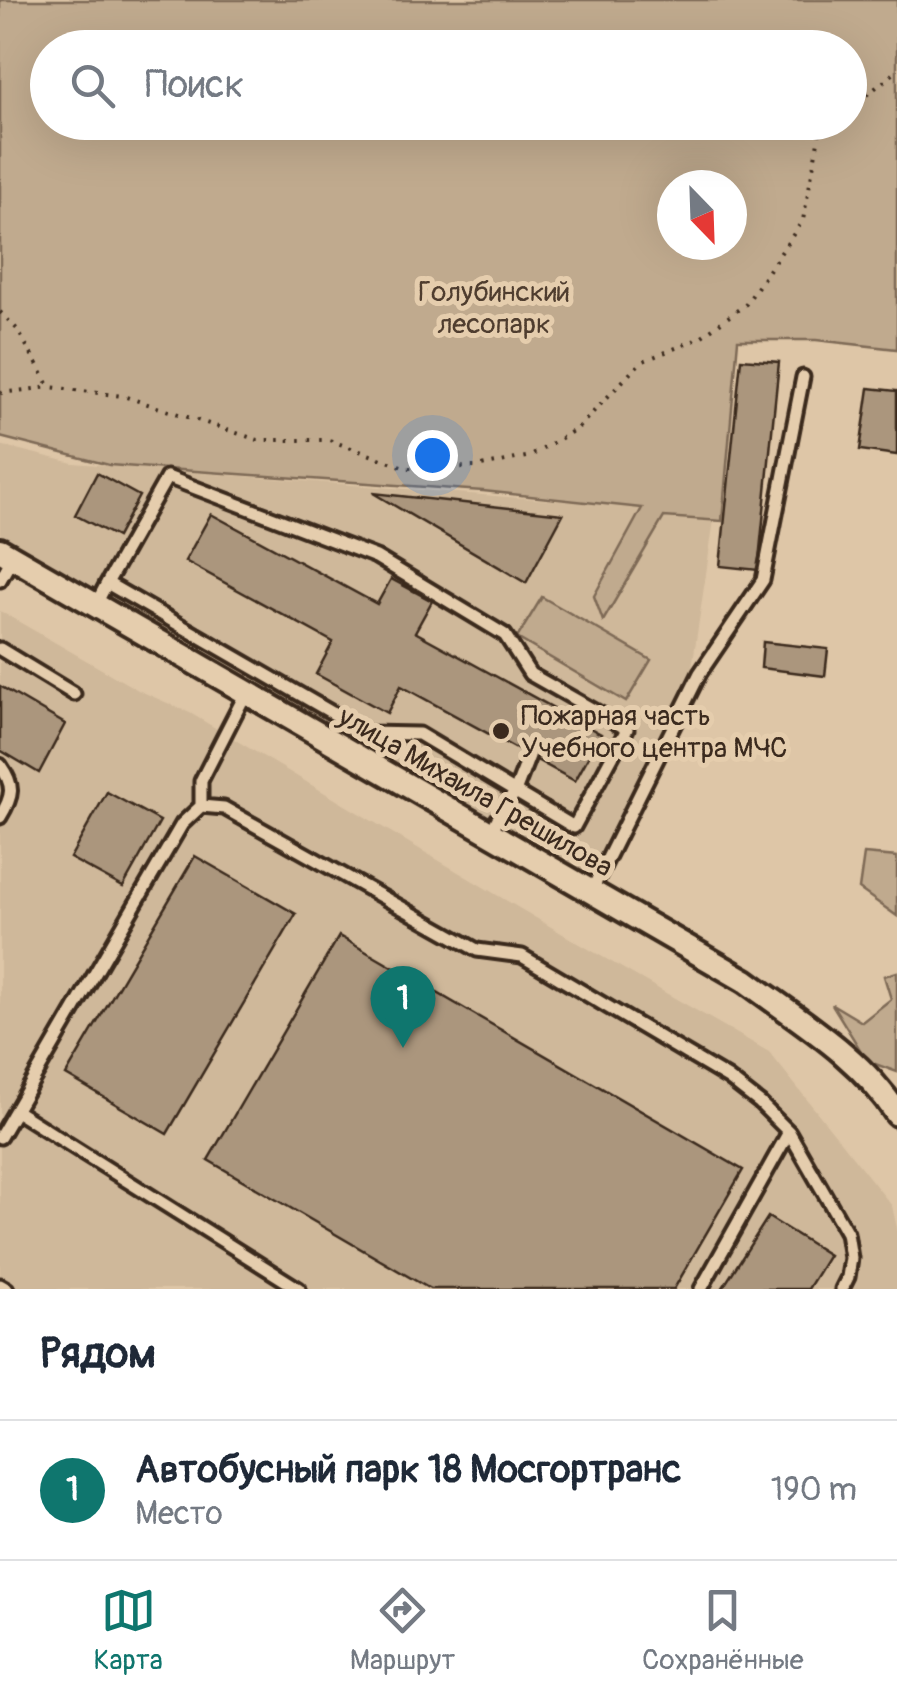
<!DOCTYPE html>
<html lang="ru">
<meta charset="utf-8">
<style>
body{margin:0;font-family:Pangolin,sans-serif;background:#f6f6f7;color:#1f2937}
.compass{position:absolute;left:657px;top:170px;width:90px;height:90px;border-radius:50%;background:#fff;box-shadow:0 10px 40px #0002;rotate:157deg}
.you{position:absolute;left:432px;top:455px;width:35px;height:35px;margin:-25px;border:8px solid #fff;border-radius:50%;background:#1a73e8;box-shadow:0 0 0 15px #1a73e833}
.badge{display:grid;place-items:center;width:65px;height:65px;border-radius:50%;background:#0f766e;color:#fff;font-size:32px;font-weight:700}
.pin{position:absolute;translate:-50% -82px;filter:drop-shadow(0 2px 5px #0008)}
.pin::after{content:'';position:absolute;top:52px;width:35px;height:30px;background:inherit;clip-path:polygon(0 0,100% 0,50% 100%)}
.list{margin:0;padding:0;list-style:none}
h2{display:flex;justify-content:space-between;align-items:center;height:130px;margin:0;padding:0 40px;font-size:42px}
h2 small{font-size:32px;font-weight:400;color:#747a83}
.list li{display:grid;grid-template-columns:65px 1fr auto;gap:30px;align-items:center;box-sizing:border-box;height:140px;padding:0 40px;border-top:2px solid #e0e1e3}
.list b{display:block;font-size:38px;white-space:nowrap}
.list p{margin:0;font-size:32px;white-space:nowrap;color:#747a83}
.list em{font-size:32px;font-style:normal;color:#747a83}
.icon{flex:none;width:55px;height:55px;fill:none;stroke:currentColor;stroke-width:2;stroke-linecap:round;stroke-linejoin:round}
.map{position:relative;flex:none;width:897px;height:1289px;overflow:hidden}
.search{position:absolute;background:#fff;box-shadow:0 10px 40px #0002;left:30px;right:30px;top:30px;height:110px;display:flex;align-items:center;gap:25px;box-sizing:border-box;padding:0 35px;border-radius:55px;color:#747a83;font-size:38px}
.sheet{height:270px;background:#fff}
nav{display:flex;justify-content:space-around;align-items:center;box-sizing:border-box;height:140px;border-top:2px solid #e0e1e3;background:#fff;font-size:28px;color:#747a83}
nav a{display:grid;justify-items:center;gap:5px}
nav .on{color:#0f766e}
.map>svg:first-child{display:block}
</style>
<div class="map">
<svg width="897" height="1289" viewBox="0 0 897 1289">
<rect width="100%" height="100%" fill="#dec6a7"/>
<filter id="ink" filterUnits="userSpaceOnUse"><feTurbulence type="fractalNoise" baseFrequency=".01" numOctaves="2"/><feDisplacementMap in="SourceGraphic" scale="20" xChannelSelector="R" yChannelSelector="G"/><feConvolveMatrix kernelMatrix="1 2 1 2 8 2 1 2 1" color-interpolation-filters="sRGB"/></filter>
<g filter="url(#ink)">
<!-- built -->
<path fill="#cfb89a" d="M0,445L73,463L715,513L690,681L593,878L497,820L100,595L0,534Z
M0,611L138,690L190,713L573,940L769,1052L892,1206L897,1228V1289H0Z"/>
<!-- green -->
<path fill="#c0aa8e" stroke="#7e6a56" stroke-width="2.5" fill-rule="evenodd" d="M0,0H897V349L816,340H738L722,521L664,517L603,621L594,596L642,508L483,491L109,465L0,437ZM48,48H850V122H48ZM732,185V245H672V185Z
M542,597L651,660L626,702L517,638Z
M864,854L897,857V916L859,889Z
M897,972V1072L867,1061L832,1004L862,1022L891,999L884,976Z"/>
<!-- building -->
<path fill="#ab967d" stroke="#3b2a1e" stroke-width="2.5" d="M741,359L779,362L758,570L720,566Z
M869,388L897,391V455L860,450Z
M97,473L139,496L117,537L75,515Z
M373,493L563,514L526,583Z
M211,514L377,604L391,579L432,601L415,632L601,734L575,781L401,686L387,713L316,674L333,642L185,561Z
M763,642L828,649L825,676L761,668Z
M0,686L65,724L39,773L0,750Z
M107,792L160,821L123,887L70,858Z
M195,856L296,914L167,1134L66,1075Z
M339,936L743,1170L674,1289H430L208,1160Z
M768,1217L829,1255L808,1289H722Z"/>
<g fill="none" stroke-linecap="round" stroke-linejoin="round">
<!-- service casing -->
<g stroke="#3b2a1e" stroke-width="19">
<path id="service" d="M0,580L13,557
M95,606L107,583L167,477L376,557L505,635L530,674L627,729L574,827L419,734L367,733L107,583
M0,649L74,694
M0,765C15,786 13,796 0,817
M201,806V781L246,693
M491,834L497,820L515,792L529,756
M591,892L700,673L763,580L803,377
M16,1111L299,1289
M0,1137L182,824L201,806L224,808L477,950L522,956L728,1078L760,1103L789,1132L847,1233L851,1258L848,1277L842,1289
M0,1285L7,1289
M701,1289L789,1132"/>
</g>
<!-- minor casing -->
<g stroke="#3b2a1e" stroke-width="30">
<path id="minor" d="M0,550L746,981C800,1021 861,1057 897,1114"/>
</g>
<!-- path -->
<path stroke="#3b2a1e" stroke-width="4" stroke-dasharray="2.5 8" stroke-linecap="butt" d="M850,108L897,71
M0,312L17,329L50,387L123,396L258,440H329L407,468L476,467L531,456L578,428L641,362L698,339L746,304L803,220L820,131L831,122
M0,393L50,387"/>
<!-- service -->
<use href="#service" stroke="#e5cdad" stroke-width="11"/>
<!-- minor -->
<use href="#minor" stroke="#e5cdad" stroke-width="22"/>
</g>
</g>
<!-- markers -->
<circle fill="#3b2a1e" stroke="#e5cdad" stroke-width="4" cx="501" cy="731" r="10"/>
<g text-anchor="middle" stroke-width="10" stroke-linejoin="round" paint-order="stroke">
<!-- park labels -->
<g font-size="28" fill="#4f3d2f" stroke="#e5cdad">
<text x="494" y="301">Голубинский<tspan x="494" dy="32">лесопарк</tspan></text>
</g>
<!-- poi labels -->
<g font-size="28" fill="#3b2a1e" stroke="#e5cdad" text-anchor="start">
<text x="521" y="725">Пожарная часть<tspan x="521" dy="32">Учебного центра МЧС</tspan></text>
</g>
<!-- street labels -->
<g font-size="28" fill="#3b2a1e" stroke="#e5cdad">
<text transform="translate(476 791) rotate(30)" y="10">улица Михаила Грешилова</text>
</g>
</g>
</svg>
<svg class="compass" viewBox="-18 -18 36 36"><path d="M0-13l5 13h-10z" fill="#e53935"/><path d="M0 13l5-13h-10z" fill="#747a83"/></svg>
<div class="you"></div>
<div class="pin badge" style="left:403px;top:1048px">1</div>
<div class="search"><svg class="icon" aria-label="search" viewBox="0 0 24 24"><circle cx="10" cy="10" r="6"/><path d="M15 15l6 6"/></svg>Поиск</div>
</div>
<section class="sheet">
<h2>Рядом<small></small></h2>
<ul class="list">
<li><span class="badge">1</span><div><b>Автобусный парк 18 Мосгортранс</b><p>Место</p></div><em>190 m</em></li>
</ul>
</section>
<nav>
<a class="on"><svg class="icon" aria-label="map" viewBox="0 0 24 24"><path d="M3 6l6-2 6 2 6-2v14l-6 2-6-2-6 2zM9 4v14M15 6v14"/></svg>Карта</a>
<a><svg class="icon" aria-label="directions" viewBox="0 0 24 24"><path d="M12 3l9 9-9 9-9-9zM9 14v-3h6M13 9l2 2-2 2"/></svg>Маршрут</a>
<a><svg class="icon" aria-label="saved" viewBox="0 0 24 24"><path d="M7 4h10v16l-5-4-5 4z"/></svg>Сохранённые</a>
</nav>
